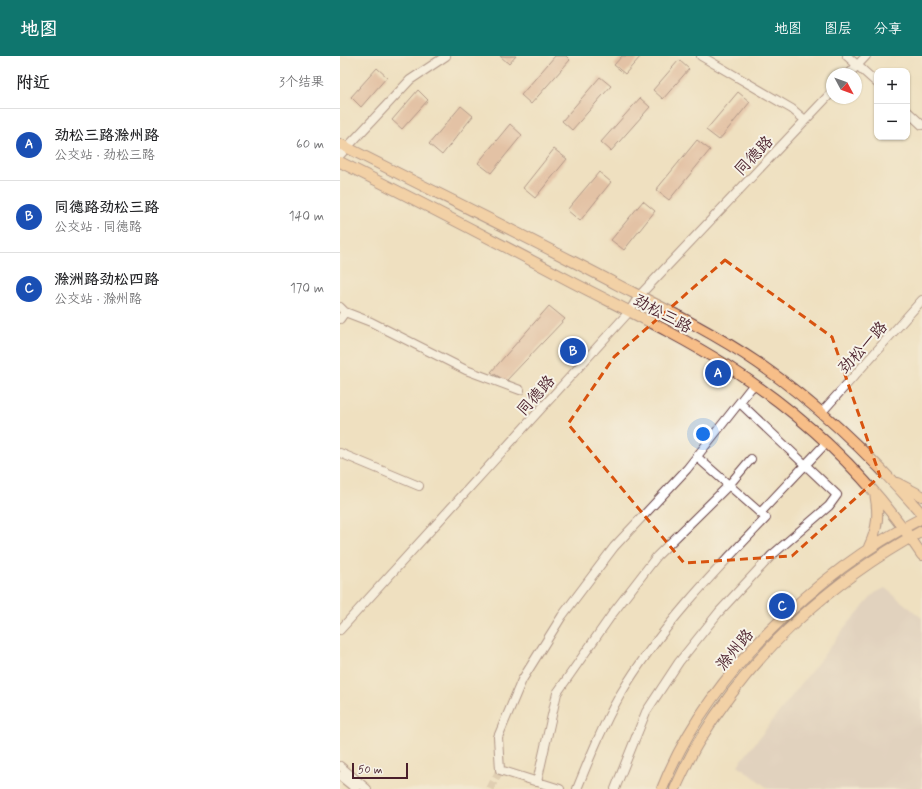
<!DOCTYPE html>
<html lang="zh">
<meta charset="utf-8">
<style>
body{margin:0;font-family:Mynerve,"LXGW WenKai TC",sans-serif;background:#f6f6f6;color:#202124}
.controls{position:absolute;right:12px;top:12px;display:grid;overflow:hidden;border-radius:8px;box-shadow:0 1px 3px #0004}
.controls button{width:36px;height:36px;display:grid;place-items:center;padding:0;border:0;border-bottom:1px solid #e0e0e0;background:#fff;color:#202124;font:20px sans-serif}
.compass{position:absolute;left:486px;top:12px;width:36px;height:36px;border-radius:50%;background:#fff;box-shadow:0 1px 3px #0004;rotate:131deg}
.scale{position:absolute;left:12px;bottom:10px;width:56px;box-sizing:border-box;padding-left:4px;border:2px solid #4a1f2b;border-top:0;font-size:11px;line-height:14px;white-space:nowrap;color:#4a1f2b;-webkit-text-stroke:3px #f7f3e8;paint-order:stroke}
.you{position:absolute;left:363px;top:378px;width:14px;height:14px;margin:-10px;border:3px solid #fff;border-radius:50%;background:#1a73e8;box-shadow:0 0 0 6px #1a73e833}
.badge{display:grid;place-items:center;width:26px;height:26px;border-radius:50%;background:#0f766e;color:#fff;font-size:13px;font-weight:700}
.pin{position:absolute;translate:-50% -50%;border:2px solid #fff;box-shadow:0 1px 4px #0006}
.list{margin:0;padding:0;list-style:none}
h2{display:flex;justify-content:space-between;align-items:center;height:52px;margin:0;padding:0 16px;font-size:17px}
h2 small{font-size:13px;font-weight:400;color:#757577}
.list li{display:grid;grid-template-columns:26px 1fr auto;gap:12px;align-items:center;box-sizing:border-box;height:72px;padding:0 16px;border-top:1px solid #e0e0e0}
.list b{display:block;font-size:15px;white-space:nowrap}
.list p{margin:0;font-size:13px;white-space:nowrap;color:#757577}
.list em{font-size:13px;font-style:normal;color:#757577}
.map{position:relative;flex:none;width:582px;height:733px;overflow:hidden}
header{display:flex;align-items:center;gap:24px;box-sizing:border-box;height:56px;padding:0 20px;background:#0f766e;color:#fff}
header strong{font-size:19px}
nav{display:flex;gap:22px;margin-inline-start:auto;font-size:14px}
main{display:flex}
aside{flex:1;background:#fff}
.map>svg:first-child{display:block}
</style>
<header>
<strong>地图</strong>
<nav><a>地图</a><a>图层</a><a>分享</a></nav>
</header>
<main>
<aside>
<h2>附近<small>3个结果</small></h2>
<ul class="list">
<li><span class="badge" style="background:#1a4fb4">A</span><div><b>劲松三路滁州路</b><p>公交站 · 劲松三路</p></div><em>60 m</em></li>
<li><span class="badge" style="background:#1a4fb4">B</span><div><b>同德路劲松三路</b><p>公交站 · 同德路</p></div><em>140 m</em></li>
<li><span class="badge" style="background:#1a4fb4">C</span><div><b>滁洲路劲松四路</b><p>公交站 · 滁州路</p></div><em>170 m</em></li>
</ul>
</aside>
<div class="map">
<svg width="582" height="733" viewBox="0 0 582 733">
<rect width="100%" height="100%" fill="#f7f3e8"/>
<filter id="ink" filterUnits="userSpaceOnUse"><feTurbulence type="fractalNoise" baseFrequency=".025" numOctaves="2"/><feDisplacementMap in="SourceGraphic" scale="8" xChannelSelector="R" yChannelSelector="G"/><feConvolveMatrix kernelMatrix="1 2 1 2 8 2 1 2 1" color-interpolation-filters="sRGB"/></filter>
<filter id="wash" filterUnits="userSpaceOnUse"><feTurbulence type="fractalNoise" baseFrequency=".012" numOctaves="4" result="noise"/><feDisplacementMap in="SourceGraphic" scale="16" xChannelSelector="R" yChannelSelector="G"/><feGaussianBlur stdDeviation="0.9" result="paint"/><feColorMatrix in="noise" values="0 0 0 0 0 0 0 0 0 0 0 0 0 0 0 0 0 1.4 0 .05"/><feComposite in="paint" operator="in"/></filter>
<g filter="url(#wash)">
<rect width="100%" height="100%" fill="#efe0c0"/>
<!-- industrial -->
<path fill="#d0c0bc" d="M545,532L582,562V733H429L398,709L507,569L535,537Z"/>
<g id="blocks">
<!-- building -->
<path fill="#d69e85" d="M160,0H176L169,8Z
M215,0H226L230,4L191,48L181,39Z
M282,0H301L285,18L274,9Z
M339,4L349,13L323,43L313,34Z
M37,12L47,21L21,51L11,41Z
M260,21L271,30L232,74L222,65Z
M78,34L88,44L62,73L52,64Z
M398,36L410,46L379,84L366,74Z
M300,42L310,51L271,95L261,86Z
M121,50L133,60L102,99L89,88Z
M170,68L182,79L151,117L138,107Z
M357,84L370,94L329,144L316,134Z
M214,93L227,103L195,142L183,132Z
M259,116L271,126L240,165L227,154Z
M303,145L315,155L284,194L271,184Z
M209,250L225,263L166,325L151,316Z"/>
</g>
</g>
<g filter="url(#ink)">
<use href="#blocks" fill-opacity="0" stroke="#633c41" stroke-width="1"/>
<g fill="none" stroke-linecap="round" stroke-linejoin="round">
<!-- minor-tunnel -->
<path stroke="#ceb9a2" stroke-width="8" stroke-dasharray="8 4" stroke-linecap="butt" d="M150,733L160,714"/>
<!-- minor casing -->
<g stroke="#633c41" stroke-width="10">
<path id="minor" d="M361,0L452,53L465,64
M507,0L537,27
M509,18L526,0
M567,55L582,69
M0,99L70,24L106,0
M0,251L5,256L31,266L126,314L180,334
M0,263L5,256
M482,356L582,244
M0,397L79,430
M420,457L487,386
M0,574L289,256L299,240L492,36
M0,710L27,733
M0,720L16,733
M197,726L217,637L273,557L317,500L389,429L411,403
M220,733L160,714L158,681L182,624L222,560L274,491L347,413L414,328
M237,733C250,701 263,669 280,639C319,573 373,517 426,462L357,401
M275,733L306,656L339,606L379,556L432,499L489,450L497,439L400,347"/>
</g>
<!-- major casing -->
<g stroke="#633c41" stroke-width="12">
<path id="major" d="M0,88C92,135 186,180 278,229C325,253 374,277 418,307C480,350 533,402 582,458
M0,106C78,145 155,185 232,226C284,253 337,278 386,309C464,359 531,422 582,499
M557,427L582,440
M529,491C538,472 539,458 535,437
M322,733C366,621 476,516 582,462
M335,733C342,718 349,702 358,687C412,597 490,525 582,475"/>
</g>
<!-- minor -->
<use href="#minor" stroke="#fff" stroke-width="8"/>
<!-- major -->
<use href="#major" stroke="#f7be88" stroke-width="10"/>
</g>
</g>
<!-- marked area -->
<path d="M0 0H582V733H0ZM385,204L492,281L540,420L452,500L344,507L228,368L274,301Z" fill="#efe0c0" fill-opacity=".55" fill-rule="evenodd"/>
<path fill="none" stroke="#d8530f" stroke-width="3" stroke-dasharray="8 5" stroke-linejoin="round" d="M385,204L492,281L540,420L452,500L344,507L228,368L274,301Z"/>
<g text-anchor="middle" stroke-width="4" stroke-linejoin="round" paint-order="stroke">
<!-- street labels -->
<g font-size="16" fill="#4a1f2b" stroke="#f7f3e8">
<text transform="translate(413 99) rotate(-46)" y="6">同德路</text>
<text transform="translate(323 257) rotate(28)" y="6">劲松三路</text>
<text transform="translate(522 291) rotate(-48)" y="6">劲松一路</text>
<text transform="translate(195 339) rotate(-48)" y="6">同德路</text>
<text transform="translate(394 593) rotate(-50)" y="6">滁州路</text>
</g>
</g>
</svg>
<div class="controls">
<button>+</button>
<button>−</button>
</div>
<svg class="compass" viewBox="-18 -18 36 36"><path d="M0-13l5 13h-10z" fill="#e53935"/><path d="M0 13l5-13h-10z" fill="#757577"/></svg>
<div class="scale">50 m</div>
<div class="you"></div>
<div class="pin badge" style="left:378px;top:317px;background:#1a4fb4">A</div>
<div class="pin badge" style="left:233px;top:295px;background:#1a4fb4">B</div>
<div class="pin badge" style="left:442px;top:550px;background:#1a4fb4">C</div>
</div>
</main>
